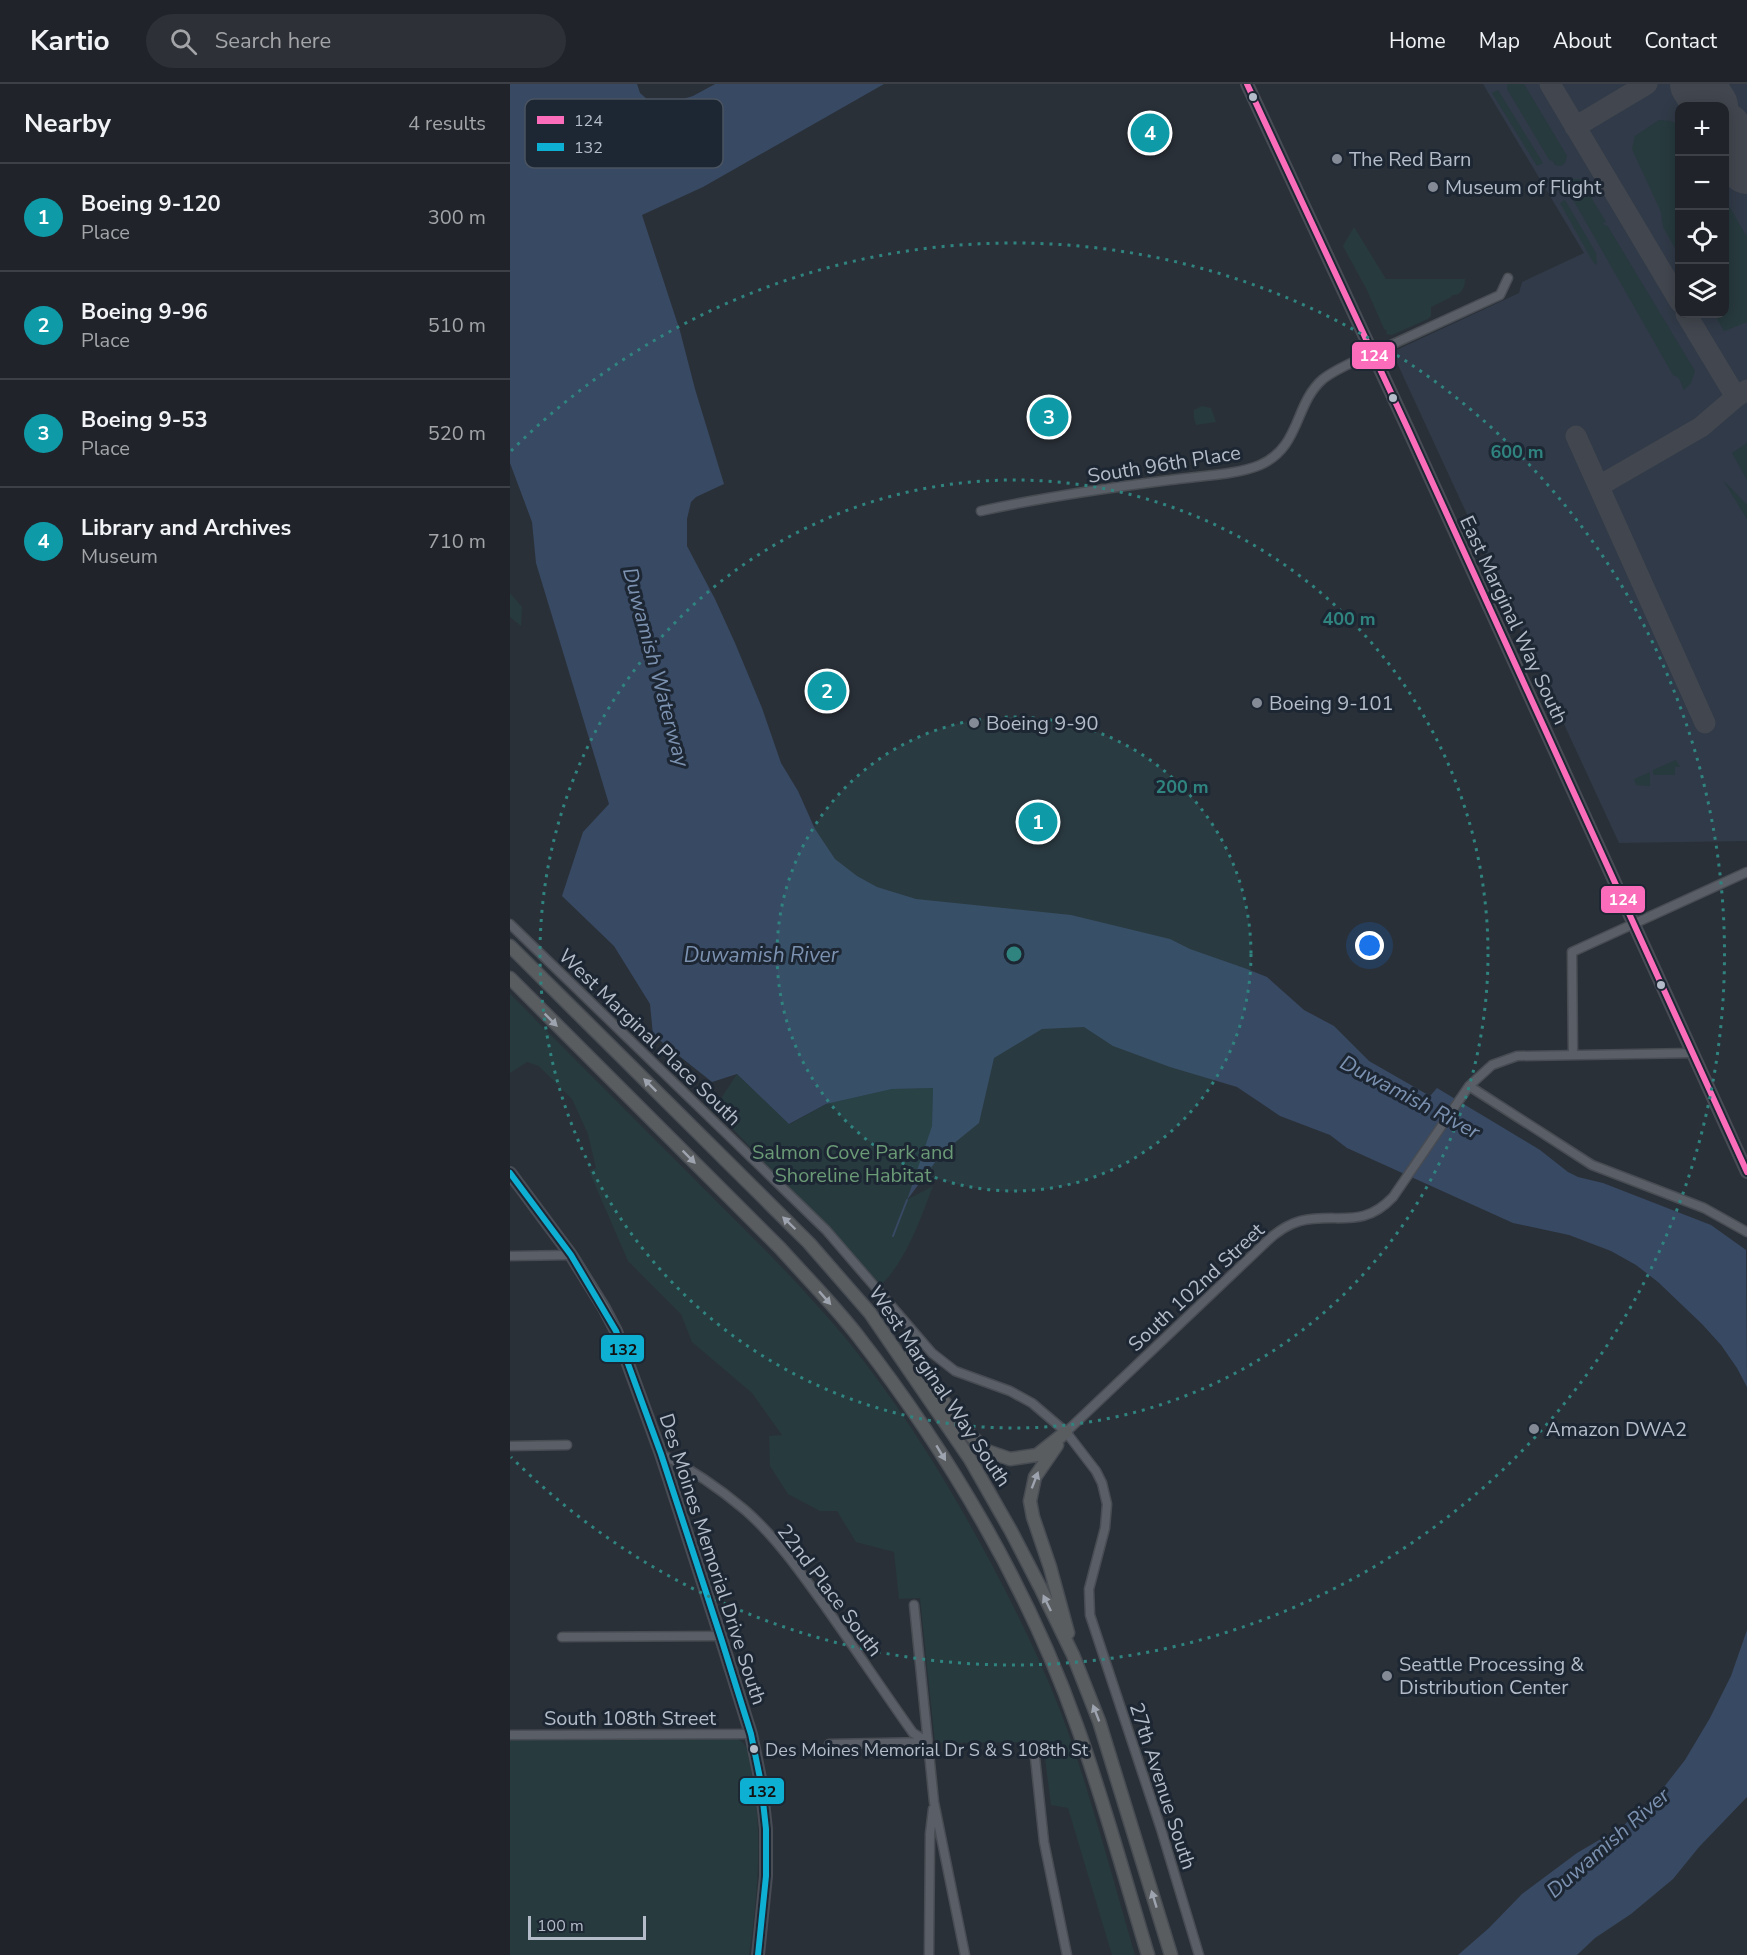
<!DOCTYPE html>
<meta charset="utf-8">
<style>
body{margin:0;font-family:"Nunito Sans",sans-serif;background:#2d3036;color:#f1f3f6}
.controls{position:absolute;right:18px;top:18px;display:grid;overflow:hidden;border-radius:12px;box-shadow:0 3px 15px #0003}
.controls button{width:54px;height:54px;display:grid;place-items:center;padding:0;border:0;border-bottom:2px solid #3d4147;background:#20242a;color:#f1f3f6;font:30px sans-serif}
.scale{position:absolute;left:18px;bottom:15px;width:118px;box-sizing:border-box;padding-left:6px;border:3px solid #b4bcc9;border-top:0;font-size:16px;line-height:21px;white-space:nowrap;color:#b4bcc9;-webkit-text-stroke:4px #1d2633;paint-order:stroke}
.you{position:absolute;left:860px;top:862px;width:21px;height:21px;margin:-15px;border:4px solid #fff;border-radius:50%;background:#1a73e8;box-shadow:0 0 0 9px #1a73e833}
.badge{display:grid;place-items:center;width:39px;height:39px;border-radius:50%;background:#1a73e8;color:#fff;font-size:20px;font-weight:700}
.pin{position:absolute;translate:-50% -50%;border:3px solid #fff;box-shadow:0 2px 6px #0006}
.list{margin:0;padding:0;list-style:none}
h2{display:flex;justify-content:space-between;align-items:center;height:78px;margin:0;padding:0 24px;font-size:26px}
h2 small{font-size:20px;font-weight:400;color:#a2a4a8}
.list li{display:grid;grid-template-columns:39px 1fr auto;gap:18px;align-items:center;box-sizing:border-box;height:108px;padding:0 24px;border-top:2px solid #3d4147}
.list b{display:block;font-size:22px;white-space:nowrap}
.list p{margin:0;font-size:20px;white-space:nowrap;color:#a2a4a8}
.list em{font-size:20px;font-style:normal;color:#a2a4a8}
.icon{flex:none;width:33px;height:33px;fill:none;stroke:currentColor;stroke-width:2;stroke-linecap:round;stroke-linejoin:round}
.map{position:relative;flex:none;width:1237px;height:1871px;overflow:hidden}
header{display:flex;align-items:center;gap:36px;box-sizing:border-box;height:84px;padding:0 30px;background:#20242a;border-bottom:2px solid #3d4147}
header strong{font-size:28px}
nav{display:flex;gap:33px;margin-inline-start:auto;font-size:21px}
.search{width:420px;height:54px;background:#2d3036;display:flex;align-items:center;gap:15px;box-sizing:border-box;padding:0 21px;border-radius:33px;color:#a2a4a8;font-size:22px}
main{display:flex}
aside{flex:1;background:#20242a}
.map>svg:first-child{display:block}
</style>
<header>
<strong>Kartio</strong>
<div class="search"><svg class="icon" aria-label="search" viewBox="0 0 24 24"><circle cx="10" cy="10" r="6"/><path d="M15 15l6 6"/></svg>Search here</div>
<nav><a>Home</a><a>Map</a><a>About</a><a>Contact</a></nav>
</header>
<main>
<aside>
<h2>Nearby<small>4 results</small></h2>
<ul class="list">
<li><span class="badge" style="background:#0f9aa8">1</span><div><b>Boeing 9-120</b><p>Place</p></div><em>300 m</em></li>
<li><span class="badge" style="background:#0f9aa8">2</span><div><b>Boeing 9-96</b><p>Place</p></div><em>510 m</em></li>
<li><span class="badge" style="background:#0f9aa8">3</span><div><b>Boeing 9-53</b><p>Place</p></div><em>520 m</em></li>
<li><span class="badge" style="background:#0f9aa8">4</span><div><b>Library and Archives</b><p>Museum</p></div><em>710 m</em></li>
</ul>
</aside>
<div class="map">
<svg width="1237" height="1871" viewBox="0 0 1237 1871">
<rect width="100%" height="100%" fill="#2a3038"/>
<!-- airport -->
<path fill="#313a48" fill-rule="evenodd" d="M973,0H1237V757L1109,759L882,268L1009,209L1012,198L1074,169ZM1170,22H1214V230H1170Z"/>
<!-- green -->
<path fill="#273a3e" d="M998,0H1014L1057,72L1055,79L1051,82L1045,81L1042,76L1040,77L997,5Z
M988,6L1033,79L1027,82L982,9Z
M1149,36L1161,37L1169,41V171L1153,143L1151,128L1122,65L1125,52Z
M1063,95H1070L1096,138L1093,139L1095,142L1097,141L1185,287L1181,299L1174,306L1169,294L1163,291L1057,105L1060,97Z
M1215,115L1237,153V238L1214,247L1204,230H1214Z
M1055,116L1086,169L1087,181L1083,178L1050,119Z
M844,143L876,195H955C955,204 951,212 942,211L941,213L921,223V232L918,235L882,251L876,250L877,247L874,245L857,206L834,164L833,162Z
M692,322L701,324L706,338L686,341L684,334V326Z
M1237,359V396L1222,369Z
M1213,396L1237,421V435Z
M0,509L12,523L11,542L0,533Z
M1166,676L1170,683H1165V691H1143V686Z
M1140,688V702L1126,701L1124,695Z
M0,910L261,1172C287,1199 313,1227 337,1256C393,1325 440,1402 482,1481C510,1534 537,1589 557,1645C583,1719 603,1796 625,1871H602L558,1724L541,1721L533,1658L425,1659L410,1514L389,1515L384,1468L346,1458L327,1427H310L278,1410L260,1382L259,1352L272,1351L242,1309L182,1258L171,1230L118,1177L79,1087L86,1084L78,1050L62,1015L29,982L17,978L0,989Z
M227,990L280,1040L316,1020L382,1005L423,1004L422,1042L398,1115L423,1102C410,1136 397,1175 371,1201L204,1025Z
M217,1651C225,1654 232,1655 236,1663C240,1671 240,1682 242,1690C253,1749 248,1812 239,1871H0V1656Z"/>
<!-- water -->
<path fill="#384963" d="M0,0H127L130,9L146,23L183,12L205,0H374L193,103L132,131L170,247L185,305L214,400L186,413L181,418L177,435V462L205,515L225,559L252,624L271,679L288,707L305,745L325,775L347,792L367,803L406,815L561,831L660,855L680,865L737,885L757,893L794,926L824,942L859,977L920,1012L927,1004L1030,1066L1058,1088L1068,1093L1093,1099L1201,1141L1236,1166L1237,1303L1227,1284L1211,1261L1192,1240L1148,1198L1126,1181L1101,1167L1059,1151L1003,1139L837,1064L820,1051L770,1032L727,1003L660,983L603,962L574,943L532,945L484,974L469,1039L432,1069L397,1116L422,1042L423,1004L382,1005L316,1020L279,1040L227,990L202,998L143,951L140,920L104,862L52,812L73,748L99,720L26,479L22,438L0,379Z
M1237,1546V1713L1189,1763L1163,1795L1121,1830L1085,1854L1067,1871H948L979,1844L1012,1810L1067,1769L1113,1742L1150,1708L1175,1676L1200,1634L1221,1592Z"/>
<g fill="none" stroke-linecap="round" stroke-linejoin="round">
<!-- stream -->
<path stroke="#384963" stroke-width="2" d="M383,1152L397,1116"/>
<!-- taxiway -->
<path stroke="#42464e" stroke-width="21" d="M1040,0L1170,218
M1190,5L1199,0
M1065,43L1137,0
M1176,230L1226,313
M1066,352L1195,639
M1089,402L1191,343L1226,313L1237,306"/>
<!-- runway -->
<path stroke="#42464e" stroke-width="54" d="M1187,0L1201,22
M1214,45L1237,83"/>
<!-- minor casing -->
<g stroke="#484c53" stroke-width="11">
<path id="minor" d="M471,427C533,413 597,404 660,396C686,392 727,391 750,381C791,363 784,320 813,295C830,282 851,275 870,266C910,248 950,229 990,211L998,194
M0,840L316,1146L422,1269L445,1287L500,1307L522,1319L556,1348L586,1387L592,1399L597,1420L595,1444L579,1505L580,1531L651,1745L689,1871
M1063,971L1062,868L1237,788
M959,1002L1082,1081L1194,1124L1237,1148
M0,1172L61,1171
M556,1348L754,1160C764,1150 776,1141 790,1137C827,1128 852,1146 883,1113L959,1002L982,981L1007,972L1182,969
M0,1362L57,1361
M151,1370C181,1385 209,1404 235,1426C267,1454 292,1490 317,1525C346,1566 374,1608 403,1649L418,1658
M404,1521L424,1718L455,1871
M52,1553L209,1552
M0,1651L241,1650
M319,1660L417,1658
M524,1664L534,1758L557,1871
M419,1871L420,1750L423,1725"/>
</g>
<!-- major casing -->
<g stroke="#484c55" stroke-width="14">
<path id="major" d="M737,0L897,343L1237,1088
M0,1089L61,1171L94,1224L106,1247L151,1370L211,1554L241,1650L251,1699L256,1745V1792L248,1871"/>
</g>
<!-- highway casing -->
<g stroke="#474c53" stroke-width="15">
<path id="highway" d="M0,862L299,1159L360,1229L423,1321L460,1375L501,1447L530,1503L563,1571L589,1637L661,1871
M0,894L270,1164C296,1193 324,1221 348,1252C438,1368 518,1503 567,1642C594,1717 615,1795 638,1871
M399,1273L460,1351L477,1367L500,1375L527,1371L556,1348
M547,1361L525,1393L520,1417L523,1433L540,1483L558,1549"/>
</g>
<!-- minor -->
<use href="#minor" stroke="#5a5e66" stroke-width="8"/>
<!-- major -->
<use href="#major" stroke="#5c6168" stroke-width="10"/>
<!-- highway -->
<use href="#highway" stroke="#5a5d60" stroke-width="12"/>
<!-- bus-1 casing -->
<g stroke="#1d2633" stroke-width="10">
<path id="bus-1" d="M737,0L897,343L1237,1088"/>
</g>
<!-- bus-2 casing -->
<g stroke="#1d2633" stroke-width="10">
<path id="bus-2" d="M0,1089L61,1171L106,1247L151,1370L211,1554L241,1650L251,1699L256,1745V1792L248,1871"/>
</g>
<!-- bus-1 -->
<use href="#bus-1" stroke="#fb6dba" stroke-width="6"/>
<!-- bus-2 -->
<use href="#bus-2" stroke="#0dafd3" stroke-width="6"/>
</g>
<!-- one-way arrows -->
<defs><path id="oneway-solid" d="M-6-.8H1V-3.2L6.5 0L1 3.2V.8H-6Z" transform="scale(1.5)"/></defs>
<g fill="#9ea4af">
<use href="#oneway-solid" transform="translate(41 936) rotate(45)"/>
<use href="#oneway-solid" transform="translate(140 1001) rotate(-135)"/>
<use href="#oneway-solid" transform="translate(179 1073) rotate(45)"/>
<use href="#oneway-solid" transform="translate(279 1139) rotate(-136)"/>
<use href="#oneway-solid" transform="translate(315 1214) rotate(49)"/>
<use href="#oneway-solid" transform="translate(431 1369) rotate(59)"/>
<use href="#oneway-solid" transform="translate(525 1396) rotate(-69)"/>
<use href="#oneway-solid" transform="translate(537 1519) rotate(-116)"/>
<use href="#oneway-solid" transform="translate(586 1629) rotate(-111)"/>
<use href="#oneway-solid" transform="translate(644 1815) rotate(-107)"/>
</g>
<!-- distance rings -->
<circle cx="504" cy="870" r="237" fill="#308480" fill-opacity=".12"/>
<g fill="none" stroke="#308480" stroke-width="3" stroke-dasharray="3 6">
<circle cx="504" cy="870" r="237"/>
<circle cx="504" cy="870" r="474"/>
<path d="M1 367A711 711 0 1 1 1 1373"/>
</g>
<!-- markers -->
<g fill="#b4bcc9" stroke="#1d2633" stroke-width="2">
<circle cx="743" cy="13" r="5"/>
<circle cx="883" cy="314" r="5"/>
<circle cx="1151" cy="901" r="5"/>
<circle cx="244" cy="1665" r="5"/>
</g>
<g fill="#848b96" stroke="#1d2633" stroke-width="2">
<circle cx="827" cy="75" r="6"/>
<circle cx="923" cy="103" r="6"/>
<circle cx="747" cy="619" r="6"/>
<circle cx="464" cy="639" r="6"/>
<circle cx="1024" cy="1345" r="6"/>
<circle cx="877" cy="1592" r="6"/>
</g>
<g text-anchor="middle" stroke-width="6" stroke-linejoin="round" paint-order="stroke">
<!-- bus labels -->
<g font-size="18" fill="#b4bcc9" stroke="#1d2633" text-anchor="start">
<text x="255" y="1672">Des Moines Memorial Dr S &amp; S 108th St</text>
</g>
<!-- poi labels -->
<g font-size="20" fill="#b4bcc9" stroke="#1d2633" text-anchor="start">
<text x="839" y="82">The Red Barn</text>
<text x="935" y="110">Museum of Flight</text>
<text x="759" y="626">Boeing 9-101</text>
<text x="476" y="646">Boeing 9-90</text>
<text x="1036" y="1352">Amazon DWA2</text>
<text x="889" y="1587">Seattle Processing &amp;<tspan x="889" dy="23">Distribution Center</tspan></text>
</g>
<!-- street labels -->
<g font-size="20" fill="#b4bcc9" stroke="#1d2633">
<text transform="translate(654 380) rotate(-9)" y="7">South 96th Place</text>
<text transform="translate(1004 536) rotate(65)" y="7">East Marginal Way South</text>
<text transform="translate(140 953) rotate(44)" y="7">West Marginal Place South</text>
<text transform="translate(686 1203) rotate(-43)" y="7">South 102nd Street</text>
<text transform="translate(430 1302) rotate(56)" y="7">West Marginal Way South</text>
<text transform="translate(203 1475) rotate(72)" y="7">Des Moines Memorial Drive South</text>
<text transform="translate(320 1506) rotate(53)" y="7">22nd Place South</text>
<text x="120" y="1641">South 108th Street</text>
<text transform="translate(653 1702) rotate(72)" y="7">27th Avenue South</text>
</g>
<!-- park labels -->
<g font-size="20" fill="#6b9a76" stroke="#1d2633">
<text x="343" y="1075">Salmon Cove Park and<tspan x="343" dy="23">Shoreline Habitat</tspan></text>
</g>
<!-- water labels -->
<g font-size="21" font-style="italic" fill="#7c92b1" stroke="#1d2633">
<text transform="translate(146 583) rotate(75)" y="7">Duwamish Waterway</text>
<text x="251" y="878">Duwamish River</text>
<text transform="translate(900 1013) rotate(28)" y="7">Duwamish River</text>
<text transform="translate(1098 1759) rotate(-41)" y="7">Duwamish River</text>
</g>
</g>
<!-- legend -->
<rect x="15" y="15" width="198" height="69" rx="9" fill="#1d2633" stroke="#4a5360" stroke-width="1.5"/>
<rect x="27" y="32" width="27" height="8" fill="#fb6dba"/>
<rect x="27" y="59" width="27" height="8" fill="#0dafd3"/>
<g font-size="16" fill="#b4bcc9">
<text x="64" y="42">124</text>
<text x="64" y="69">132</text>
</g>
<circle cx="504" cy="870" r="9" fill="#308480" stroke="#1d2633" stroke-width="3"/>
<g font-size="18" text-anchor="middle" font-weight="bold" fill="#308480" stroke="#1d2633" stroke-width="6" stroke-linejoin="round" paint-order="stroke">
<text x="1007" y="374">600 m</text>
<text x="839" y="541">400 m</text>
<text x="672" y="709">200 m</text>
</g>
<g stroke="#1d2633" stroke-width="2">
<rect x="841" y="257" width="45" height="29" rx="6" fill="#fb6dba"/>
<rect x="1090" y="801" width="46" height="29" rx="6" fill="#fb6dba"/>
<rect x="90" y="1250" width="45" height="29" rx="6" fill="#0dafd3"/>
<rect x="229" y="1693" width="46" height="28" rx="6" fill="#0dafd3"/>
</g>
<g font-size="16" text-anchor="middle" font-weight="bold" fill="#fff">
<text x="864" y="277">124</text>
<text x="1113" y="821">124</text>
</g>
<g font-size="16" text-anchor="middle" font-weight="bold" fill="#111">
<text x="113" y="1271">132</text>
<text x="252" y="1713">132</text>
</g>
</svg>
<div class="controls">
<button>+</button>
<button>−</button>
<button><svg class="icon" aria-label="locate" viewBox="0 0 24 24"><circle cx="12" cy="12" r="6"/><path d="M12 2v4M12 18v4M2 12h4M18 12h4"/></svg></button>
<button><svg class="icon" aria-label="layers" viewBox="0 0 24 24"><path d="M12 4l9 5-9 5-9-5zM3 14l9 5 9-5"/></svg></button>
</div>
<div class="scale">100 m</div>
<div class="you"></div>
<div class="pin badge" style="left:528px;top:738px;background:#0f9aa8">1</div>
<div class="pin badge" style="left:317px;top:607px;background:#0f9aa8">2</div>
<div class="pin badge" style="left:539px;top:333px;background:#0f9aa8">3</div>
<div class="pin badge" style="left:640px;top:49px;background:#0f9aa8">4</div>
</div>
</main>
